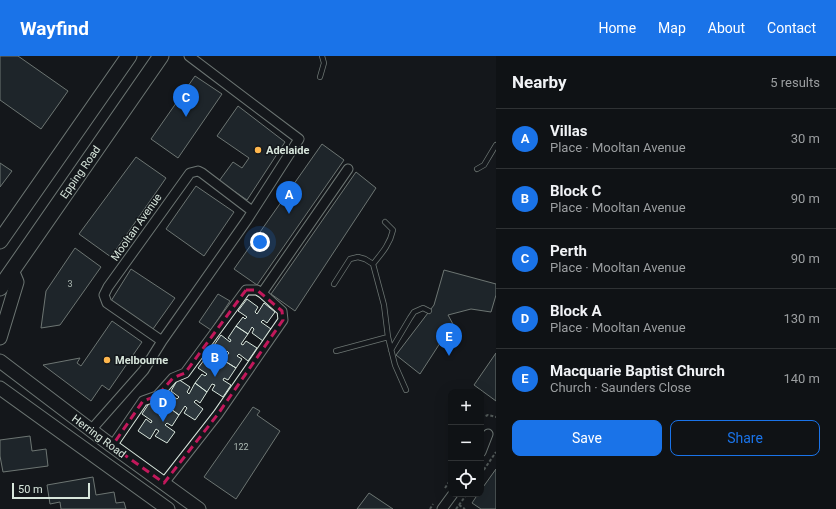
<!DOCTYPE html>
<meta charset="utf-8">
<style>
body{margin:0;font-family:Roboto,sans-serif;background:#181b1e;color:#f1f3f6}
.controls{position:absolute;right:12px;bottom:12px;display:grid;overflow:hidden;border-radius:8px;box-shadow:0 4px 16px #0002}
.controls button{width:36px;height:36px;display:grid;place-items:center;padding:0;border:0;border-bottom:1px solid #2f3234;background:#0f1215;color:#f1f3f6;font:20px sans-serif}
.scale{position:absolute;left:12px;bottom:10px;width:78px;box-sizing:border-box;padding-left:4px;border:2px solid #d8e6dc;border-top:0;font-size:11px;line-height:14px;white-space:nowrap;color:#d8e6dc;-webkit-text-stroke:3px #14181c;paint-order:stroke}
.you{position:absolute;left:260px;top:186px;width:14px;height:14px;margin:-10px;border:3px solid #fff;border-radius:50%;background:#1a73e8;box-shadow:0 0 0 6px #1a73e833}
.badge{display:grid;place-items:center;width:26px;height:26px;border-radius:50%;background:#1a73e8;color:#fff;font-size:13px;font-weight:700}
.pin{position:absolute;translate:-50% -33px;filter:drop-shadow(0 1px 2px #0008)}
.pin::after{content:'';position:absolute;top:21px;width:14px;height:12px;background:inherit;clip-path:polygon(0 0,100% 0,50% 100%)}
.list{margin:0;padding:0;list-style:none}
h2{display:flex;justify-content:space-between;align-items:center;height:52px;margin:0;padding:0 16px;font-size:17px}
h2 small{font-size:13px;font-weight:400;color:#9b9ea0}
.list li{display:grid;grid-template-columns:26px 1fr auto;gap:12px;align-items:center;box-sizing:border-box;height:60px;padding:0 16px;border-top:1px solid #2f3234}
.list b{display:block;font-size:15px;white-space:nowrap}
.list p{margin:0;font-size:13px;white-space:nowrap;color:#9b9ea0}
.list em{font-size:13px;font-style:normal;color:#9b9ea0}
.actions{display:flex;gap:8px;padding:12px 16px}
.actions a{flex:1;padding:9px 0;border:1px solid #1a73e8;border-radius:8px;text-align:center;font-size:14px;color:#1a73e8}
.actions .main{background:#1a73e8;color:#fff}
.icon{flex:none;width:22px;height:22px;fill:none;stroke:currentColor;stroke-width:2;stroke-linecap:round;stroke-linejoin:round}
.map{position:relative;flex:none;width:496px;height:453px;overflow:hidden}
header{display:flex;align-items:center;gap:24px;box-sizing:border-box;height:56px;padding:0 20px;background:#1a73e8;color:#fff}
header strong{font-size:19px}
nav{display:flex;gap:22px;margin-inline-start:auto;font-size:14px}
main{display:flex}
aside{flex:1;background:#0f1215}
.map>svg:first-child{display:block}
</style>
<header>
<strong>Wayfind</strong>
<nav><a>Home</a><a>Map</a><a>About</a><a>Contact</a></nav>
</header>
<main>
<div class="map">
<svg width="496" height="453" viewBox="0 0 496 453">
<rect width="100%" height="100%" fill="#14181c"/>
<!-- building -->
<path fill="#2c363c" stroke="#d8e6dc" d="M0,0H18L68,35L41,73L0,44Z
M195,20L222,38L178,102L151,83Z
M238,50L285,86L247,144L219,125L233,106L242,112L249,102L217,80Z
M322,88L344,104L257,229L234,213Z
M136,101L166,122L111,201L79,178Z
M0,107L12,115L0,131Z
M356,116L376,132L295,255L271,238Z
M196,130L234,156L204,200L166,173Z
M75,192L101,211L60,269L41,272L46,235Z
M131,213L175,242L153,273L111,245Z
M444,214L496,228V239L491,256L471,253L448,259L454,270L442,284L420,318L396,299L434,249Z
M218,238L230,245L211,274L199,266Z
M247,243L258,251L255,256L257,258L264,247L275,256L267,267L263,264L261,266L271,273L263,285L252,277L254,273L252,271L248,278L236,270L243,261L245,263L247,261L238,255Z
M112,265L142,286L109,334L102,329L91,345L43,309L80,302L77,307L81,310Z
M236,270L248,278L241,288L243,289L246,285L257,292L248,305L239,298L237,300L242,303L236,312L223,304L229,297L227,295L224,299L212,292L221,279L230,286L231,284L228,282Z
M496,297V345L474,329Z
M207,300L218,308L215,313L217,314L223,304L236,312L228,324L224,322L223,324L231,329L223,341L212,334L215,329L212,328L207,336L195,327L202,318L205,320L207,318L198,312Z
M178,323L190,331L187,336L189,338L195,327L207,336L200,347L196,344L194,346L203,353L195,364L184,357L187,352L185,350L179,359L167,350L174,341L177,343L179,341L171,335Z
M150,346L162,353L159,359L160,360L167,350L179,359L172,370L167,367L165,369L175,376L167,387L155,380L159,375L156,373L150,383L138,375L146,363L151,367L152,365L142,358Z
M253,351L260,355L257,359L280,375L236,443L204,421Z
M30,380L32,395L46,393L48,410L3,416L0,400V384Z
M496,413V453H481L472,447L478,438H481V434Z
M93,421L96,439L114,436L116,447L124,446L126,453H61L60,446L50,448L47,429Z
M369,437L393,453H357Z"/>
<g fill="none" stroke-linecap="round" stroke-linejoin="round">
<!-- service casing -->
<g stroke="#d8e6dc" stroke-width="6">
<path id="service" d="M320,21L324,7L322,0
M477,113L484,109L496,89
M373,208C382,197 390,188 393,174L385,166
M334,228L350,203L358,201L365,203L373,208L384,249L388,281L395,309L406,334
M391,294L410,262L414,256L423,252L429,255
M336,295L388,281"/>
</g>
<!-- minor casing -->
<g stroke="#d8e6dc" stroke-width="11">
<path id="minor" d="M262,237L348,113
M162,285L107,247L104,239L108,231L190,117L198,115L202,117L252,155
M91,374L144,314L162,285L247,164L299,83L189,0
M112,390L143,345L157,340L173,322L185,317L246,234H257L262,237L282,255L283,264L218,358L164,427
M481,396L488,378
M442,453L453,438"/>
</g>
<!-- secondary casing -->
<g stroke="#d8e6dc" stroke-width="15">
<path id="secondary" d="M0,282L17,226L12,214
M0,305L112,390L199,453
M0,332L168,453"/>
</g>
<!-- primary casing -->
<g stroke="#d8e6dc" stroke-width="17">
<path id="primary" d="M0,185L129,0
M0,232L161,0"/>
</g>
<!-- path -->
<path stroke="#9da8a2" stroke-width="2" stroke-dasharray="3 2" stroke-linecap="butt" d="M481,362L488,359L496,361
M481,418L496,396
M445,432L451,423
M459,449L465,453
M430,453L433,448
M456,453L467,438"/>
<!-- service -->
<use href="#service" stroke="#14181c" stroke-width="4.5"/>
<!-- minor -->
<use href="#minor" stroke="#14181c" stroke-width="9"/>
<!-- secondary -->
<use href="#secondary" stroke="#14181c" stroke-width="13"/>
<!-- primary -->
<use href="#primary" stroke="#14181c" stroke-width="15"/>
</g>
<!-- marked area -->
<path d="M0 0H496V453H0ZM246,234H257L282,255L283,264L218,358L164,427L112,390L143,345L157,340L173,322L185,317Z" fill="#14181c" fill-opacity=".55" fill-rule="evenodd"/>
<path fill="none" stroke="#c2185b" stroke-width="3" stroke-dasharray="8 5" stroke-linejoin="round" d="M246,234H257L282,255L283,264L218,358L164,427L112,390L143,345L157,340L173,322L185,317Z"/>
<!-- markers -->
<g fill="#ffb74d" stroke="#14181c" stroke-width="1.5">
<circle cx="258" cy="94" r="4"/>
<circle cx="107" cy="304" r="4"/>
</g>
<g text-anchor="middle" stroke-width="3" stroke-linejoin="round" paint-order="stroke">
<!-- number labels -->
<g font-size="9" fill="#adbab4">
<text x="70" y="231">3</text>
<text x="241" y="394">122</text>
</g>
<!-- poi labels -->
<g font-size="11" font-weight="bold" fill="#d8e6dc" stroke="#14181c" text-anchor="start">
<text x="266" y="98">Adelaide</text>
<text x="115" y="308">Melbourne</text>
</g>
<!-- street labels -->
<g font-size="11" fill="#d8e6dc" stroke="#14181c">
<text transform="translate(80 116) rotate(-55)" y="4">Epping Road</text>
<text transform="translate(136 171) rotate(-55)" y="4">Mooltan Avenue</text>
<text transform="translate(99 380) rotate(37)" y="4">Herring Road</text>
</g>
</g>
</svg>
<div class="controls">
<button>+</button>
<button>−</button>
<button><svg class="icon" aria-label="locate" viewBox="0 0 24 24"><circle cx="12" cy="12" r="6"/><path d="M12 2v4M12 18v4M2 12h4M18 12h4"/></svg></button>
</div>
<div class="scale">50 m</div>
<div class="you"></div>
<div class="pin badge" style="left:289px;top:158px">A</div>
<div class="pin badge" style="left:215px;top:321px">B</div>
<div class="pin badge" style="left:186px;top:61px">C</div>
<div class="pin badge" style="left:163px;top:366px">D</div>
<div class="pin badge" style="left:449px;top:300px">E</div>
</div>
<aside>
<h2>Nearby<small>5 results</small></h2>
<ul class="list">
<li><span class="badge">A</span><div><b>Villas</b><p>Place · Mooltan Avenue</p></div><em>30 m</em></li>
<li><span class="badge">B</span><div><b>Block C</b><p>Place · Mooltan Avenue</p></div><em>90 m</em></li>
<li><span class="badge">C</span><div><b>Perth</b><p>Place · Mooltan Avenue</p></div><em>90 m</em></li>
<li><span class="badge">D</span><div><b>Block A</b><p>Place · Mooltan Avenue</p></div><em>130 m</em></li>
<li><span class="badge">E</span><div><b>Macquarie Baptist Church</b><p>Church · Saunders Close</p></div><em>140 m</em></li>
</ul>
<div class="actions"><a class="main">Save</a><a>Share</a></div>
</aside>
</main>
